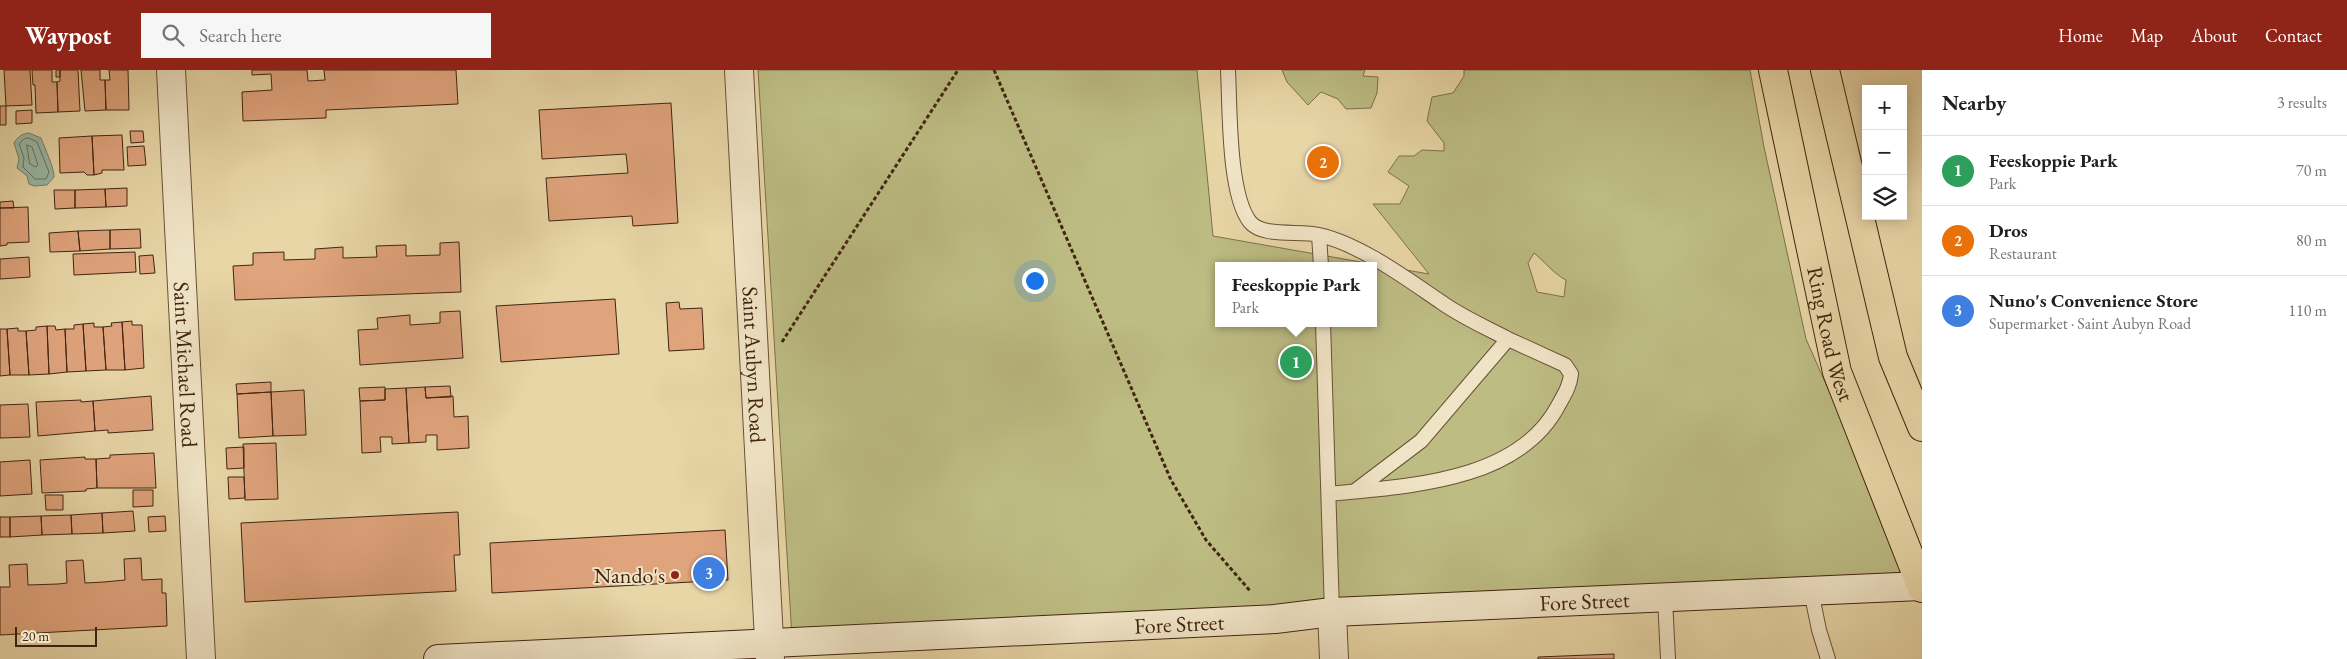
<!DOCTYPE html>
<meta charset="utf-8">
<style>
body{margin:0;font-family:"EB Garamond",serif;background:#f6f6f6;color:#202124}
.controls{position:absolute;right:15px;top:15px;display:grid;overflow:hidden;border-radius:0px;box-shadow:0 2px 12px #0003}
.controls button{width:45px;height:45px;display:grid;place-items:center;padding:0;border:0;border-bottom:1px solid #e0e0e0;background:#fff;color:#202124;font:25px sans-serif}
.scale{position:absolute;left:15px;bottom:12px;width:82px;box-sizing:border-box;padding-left:5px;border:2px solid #422411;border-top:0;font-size:14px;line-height:18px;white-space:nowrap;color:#422411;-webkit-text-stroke:4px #f0e4c6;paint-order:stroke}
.you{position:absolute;left:1034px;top:210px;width:18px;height:18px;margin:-12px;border:4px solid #fff;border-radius:50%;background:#1a73e8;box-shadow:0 0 0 8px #1a73e833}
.badge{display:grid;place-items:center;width:32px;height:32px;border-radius:50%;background:#8f2418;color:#fff;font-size:16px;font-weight:700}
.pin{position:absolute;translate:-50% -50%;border:2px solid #fff;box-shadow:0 1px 5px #0006}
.popup{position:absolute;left:1215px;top:192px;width:162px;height:65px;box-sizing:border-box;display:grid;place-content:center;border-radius:0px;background:#fff;filter:drop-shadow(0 1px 4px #0005);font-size:16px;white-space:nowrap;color:#757577}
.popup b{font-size:19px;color:#202124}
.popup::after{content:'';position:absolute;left:50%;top:100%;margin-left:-10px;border:10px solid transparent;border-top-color:#fff}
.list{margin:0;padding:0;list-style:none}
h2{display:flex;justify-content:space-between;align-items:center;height:65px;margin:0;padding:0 20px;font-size:21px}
h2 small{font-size:16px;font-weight:400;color:#757577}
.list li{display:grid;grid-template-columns:32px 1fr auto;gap:15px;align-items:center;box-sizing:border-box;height:70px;padding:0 20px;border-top:1px solid #e0e0e0}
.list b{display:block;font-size:19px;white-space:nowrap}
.list p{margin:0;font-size:16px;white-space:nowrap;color:#757577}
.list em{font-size:16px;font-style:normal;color:#757577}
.icon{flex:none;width:28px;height:28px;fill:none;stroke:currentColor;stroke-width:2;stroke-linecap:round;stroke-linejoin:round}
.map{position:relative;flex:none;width:1922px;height:589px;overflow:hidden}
header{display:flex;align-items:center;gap:30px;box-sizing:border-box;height:70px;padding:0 25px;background:#8f2418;color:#fff}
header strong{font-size:24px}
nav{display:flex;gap:28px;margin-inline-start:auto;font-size:18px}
.search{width:350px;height:45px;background:#f6f6f6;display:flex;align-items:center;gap:12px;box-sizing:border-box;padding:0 18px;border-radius:0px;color:#757577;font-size:19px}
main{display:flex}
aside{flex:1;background:#fff}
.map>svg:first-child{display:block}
</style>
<header>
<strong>Waypost</strong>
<div class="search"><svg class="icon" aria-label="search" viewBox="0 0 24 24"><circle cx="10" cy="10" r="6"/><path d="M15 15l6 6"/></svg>Search here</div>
<nav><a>Home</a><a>Map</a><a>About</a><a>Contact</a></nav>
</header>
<main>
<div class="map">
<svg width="1922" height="589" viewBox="0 0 1922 589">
<rect width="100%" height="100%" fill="#e8d6a7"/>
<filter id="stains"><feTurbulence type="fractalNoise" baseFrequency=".004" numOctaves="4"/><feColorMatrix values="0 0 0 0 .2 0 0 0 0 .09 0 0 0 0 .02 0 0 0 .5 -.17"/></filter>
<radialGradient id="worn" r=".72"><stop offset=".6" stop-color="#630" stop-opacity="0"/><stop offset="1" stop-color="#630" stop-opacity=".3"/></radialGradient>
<!-- green -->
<path fill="#bcbc83" stroke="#7f704a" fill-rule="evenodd" d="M758,0H1197L1213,166L1429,204L1373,134H1400L1409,116L1388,102L1399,86H1414L1422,80L1444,81V73L1427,51L1432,27L1453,23L1464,6V0H1750L1764,77L1806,269L1912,509L792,568ZM1534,183C1545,192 1554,204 1566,210L1564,227L1537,222L1528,193ZM1218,196H1374V253H1218Z
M1282,0H1365L1363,6L1378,7L1377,23L1371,38L1346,39L1338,29L1321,22L1308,35L1287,12Z"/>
<!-- water -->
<path fill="#97b9a7" stroke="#757d6b" d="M29,63L41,68C45,79 54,97 54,107L47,115L34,116L29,114L27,106L17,98L19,89L14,73C18,66 22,64 29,63Z"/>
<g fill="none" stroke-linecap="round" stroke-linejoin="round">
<!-- shore -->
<path stroke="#6c6e5c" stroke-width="1" d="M29,68L37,72L49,102L46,109H35L23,97L24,88L19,74L24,69Z
M27,75L32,77L38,95L36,97L30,94Z"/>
</g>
<!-- building -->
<path fill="#e0a47d" stroke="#422411" d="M4,0H30L32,35L6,36Z
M32,0H52V12H57L58,42L36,43L35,15H33Z
M56,0H60V7H56Z
M60,0H78L80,41L58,42L57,12L60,11Z
M81,0H100V10H105L106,40L85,41Z
M109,0H128L129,40H106L105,10H110Z
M252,0H307L308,11L325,10L324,0H456L458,34L326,40V48L243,51L242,22L272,20L271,4L252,5Z
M671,33L678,153L633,156L632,146L549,151L546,108L628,103L626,84L542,89L539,40Z
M0,36H6V55H0Z
M32,40V53L16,54V41Z
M130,61H143L144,72L131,73Z
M122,65L124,100H102V103L94,105L92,66Z
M92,66L94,105H87L84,102L60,103L59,68Z
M144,76L146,95L128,96L127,77Z
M127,118V136L106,137L105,119Z
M105,119L106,137L75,138V120Z
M54,120H75V138L55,139Z
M13,131L14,138H0V132Z
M28,137L29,172L7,173V175L0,176V138Z
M140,159L141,178L110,179V160Z
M110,160V179L80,181L78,161Z
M78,161L80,181L50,182L49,163Z
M459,172L461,222L235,230L233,196L253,195V183L284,182V190L315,189V179L343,177V188L377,187L376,176L406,175V186L440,185V173Z
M135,182L136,202L74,205L73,184Z
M153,185L155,203L140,204L139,186Z
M29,187L30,207L0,209V189Z
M615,229L619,284L501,292L496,236Z
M679,232L680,239L702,238L704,279L669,281L666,233Z
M460,241L463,288L360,295L358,260L378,259L377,248L410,245V255L440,253V242Z
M132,251V255H142L144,298L125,300L122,252Z
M122,252L125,300H106L103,257L112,256L111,253Z
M94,253V257H103L106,300L86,301L83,254Z
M83,254L86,301L67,302L65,259H74V255Z
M47,256L49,304L29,305L26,261L36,260V257Z
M47,256H55L56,260L65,259L67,302L49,304Z
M18,258V261H26L29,305H10L7,259Z
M0,259H7L10,305L0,306Z
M271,312V322L237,324L236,314Z
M450,316L451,327L426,328L425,317Z
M385,317V330L360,331L359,318Z
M425,317L426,328L453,326L454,347L468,346L469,378L437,380V365H426V372L409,373L406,318Z
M406,318L409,373L392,374V367H380L381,382L362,383L360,331L385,330V319Z
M304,320L306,365L273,366L271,322Z
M271,322L273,366L239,368L237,324Z
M151,326L153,360L108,363V360L95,361L93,331Z
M81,330V332L93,331L95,361L38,366L36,332Z
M28,334L30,367L0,368V335Z
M276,373L278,429L245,430L243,374Z
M244,377V398L227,399L226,378Z
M154,383L156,418H97L96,389L110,388V385Z
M85,387V389H96L97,418L86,419V421L42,423L40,390Z
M30,390L32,424L0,426V392Z
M228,407H244L245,428L229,429Z
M133,420H153V436L133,437Z
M45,425H63V440H46Z
M133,441L135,461L103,463L102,443Z
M458,442L460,485H454L456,521L245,532L241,453Z
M102,443L103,463L72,464L71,445Z
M71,445L72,464L42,465L41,446Z
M41,446L42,465L10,467V447Z
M165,446L166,461L149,462L148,447Z
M0,447H10V467H0Z
M725,460L728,510L492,523L490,473Z
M141,488L142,510L162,509V523H166L167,556L0,565V517H10L9,495L27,494L28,515L58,514L67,513L66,491L83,490L85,513L104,512L125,510L124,489Z
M1614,584V589H1538V587Z"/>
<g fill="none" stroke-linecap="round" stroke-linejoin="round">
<!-- lane casing -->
<g stroke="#6c5036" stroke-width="16">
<path id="lane" d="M1228,0C1230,37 1228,124 1250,152C1263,168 1301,160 1319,165C1360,174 1407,209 1441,232C1462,247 1485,257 1508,269L1421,371L1355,421
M1319,165L1321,196
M1323,253L1332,542
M1329,424C1405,416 1517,413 1558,336C1564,325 1570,316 1571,304L1565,295L1508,269
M1811,521L1819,560L1828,589
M1665,528L1668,589"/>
</g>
<!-- street casing -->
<g stroke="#6c5036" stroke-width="30">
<g id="street">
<path id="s1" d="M171,0L201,589"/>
<path id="s2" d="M739,0L770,589"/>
<path d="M1332,542L1334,589"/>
</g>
</g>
<!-- secondary casing -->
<g stroke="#422411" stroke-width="30">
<g id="secondary">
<path id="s3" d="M438,589L1275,549L1332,542L1922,516"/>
</g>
</g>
<!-- primary casing -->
<g stroke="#422411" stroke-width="30">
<g id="primary">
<path id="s4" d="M1773,0L1837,302L1922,518"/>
<path d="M1825,0L1893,287L1922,357"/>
</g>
</g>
<!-- path -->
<path stroke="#422411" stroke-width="3" stroke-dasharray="4 2.5" stroke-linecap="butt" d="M994,0L1171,410L1206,470L1251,522
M782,272L958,0"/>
<!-- lane -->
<use href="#lane" stroke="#f0e4c6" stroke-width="14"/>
<!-- street -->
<use href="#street" stroke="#f0e4c6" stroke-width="28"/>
<!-- secondary -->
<use href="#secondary" stroke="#f0e4c6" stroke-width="28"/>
<!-- primary -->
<use href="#primary" stroke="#e8d6a7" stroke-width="28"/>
</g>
<!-- markers -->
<circle fill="#8f2418" stroke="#f0e4c6" stroke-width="2" cx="675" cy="505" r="5"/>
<g text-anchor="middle" stroke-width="4" stroke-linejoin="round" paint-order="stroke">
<!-- street labels -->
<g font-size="22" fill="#422411" stroke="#f0e4c6">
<text dy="8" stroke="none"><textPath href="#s4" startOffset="270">Ring Road West</textPath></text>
<text dy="8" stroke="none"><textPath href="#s1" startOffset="295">Saint Michael Road</textPath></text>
<text dy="8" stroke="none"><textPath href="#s2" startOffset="295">Saint Aubyn Road</textPath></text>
<text dy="8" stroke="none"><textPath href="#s3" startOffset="1148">Fore Street</textPath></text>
<text dy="8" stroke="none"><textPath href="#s3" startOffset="742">Fore Street</textPath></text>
</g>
<!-- poi labels -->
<g font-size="22" fill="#422411" stroke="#f0e4c6" text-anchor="end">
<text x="665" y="513">Nando's</text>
</g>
</g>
<rect width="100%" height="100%" filter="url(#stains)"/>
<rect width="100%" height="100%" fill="url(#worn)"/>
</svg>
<div class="controls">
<button>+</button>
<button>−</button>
<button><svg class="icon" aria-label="layers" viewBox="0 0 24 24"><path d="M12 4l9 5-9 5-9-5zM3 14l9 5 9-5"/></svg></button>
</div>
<div class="scale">20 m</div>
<div class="you"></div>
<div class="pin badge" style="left:1296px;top:292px;background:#2e9e5b">1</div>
<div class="popup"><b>Feeskoppie Park</b>Park</div>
<div class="pin badge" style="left:1323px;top:92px;background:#e8710a">2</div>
<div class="pin badge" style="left:709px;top:503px;background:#3f7fe0">3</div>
</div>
<aside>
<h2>Nearby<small>3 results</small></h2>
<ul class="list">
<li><span class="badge" style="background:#2e9e5b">1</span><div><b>Feeskoppie Park</b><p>Park</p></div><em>70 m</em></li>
<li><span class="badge" style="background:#e8710a">2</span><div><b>Dros</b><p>Restaurant</p></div><em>80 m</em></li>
<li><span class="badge" style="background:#3f7fe0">3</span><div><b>Nuno's Convenience Store</b><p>Supermarket · Saint Aubyn Road</p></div><em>110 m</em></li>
</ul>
</aside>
</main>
